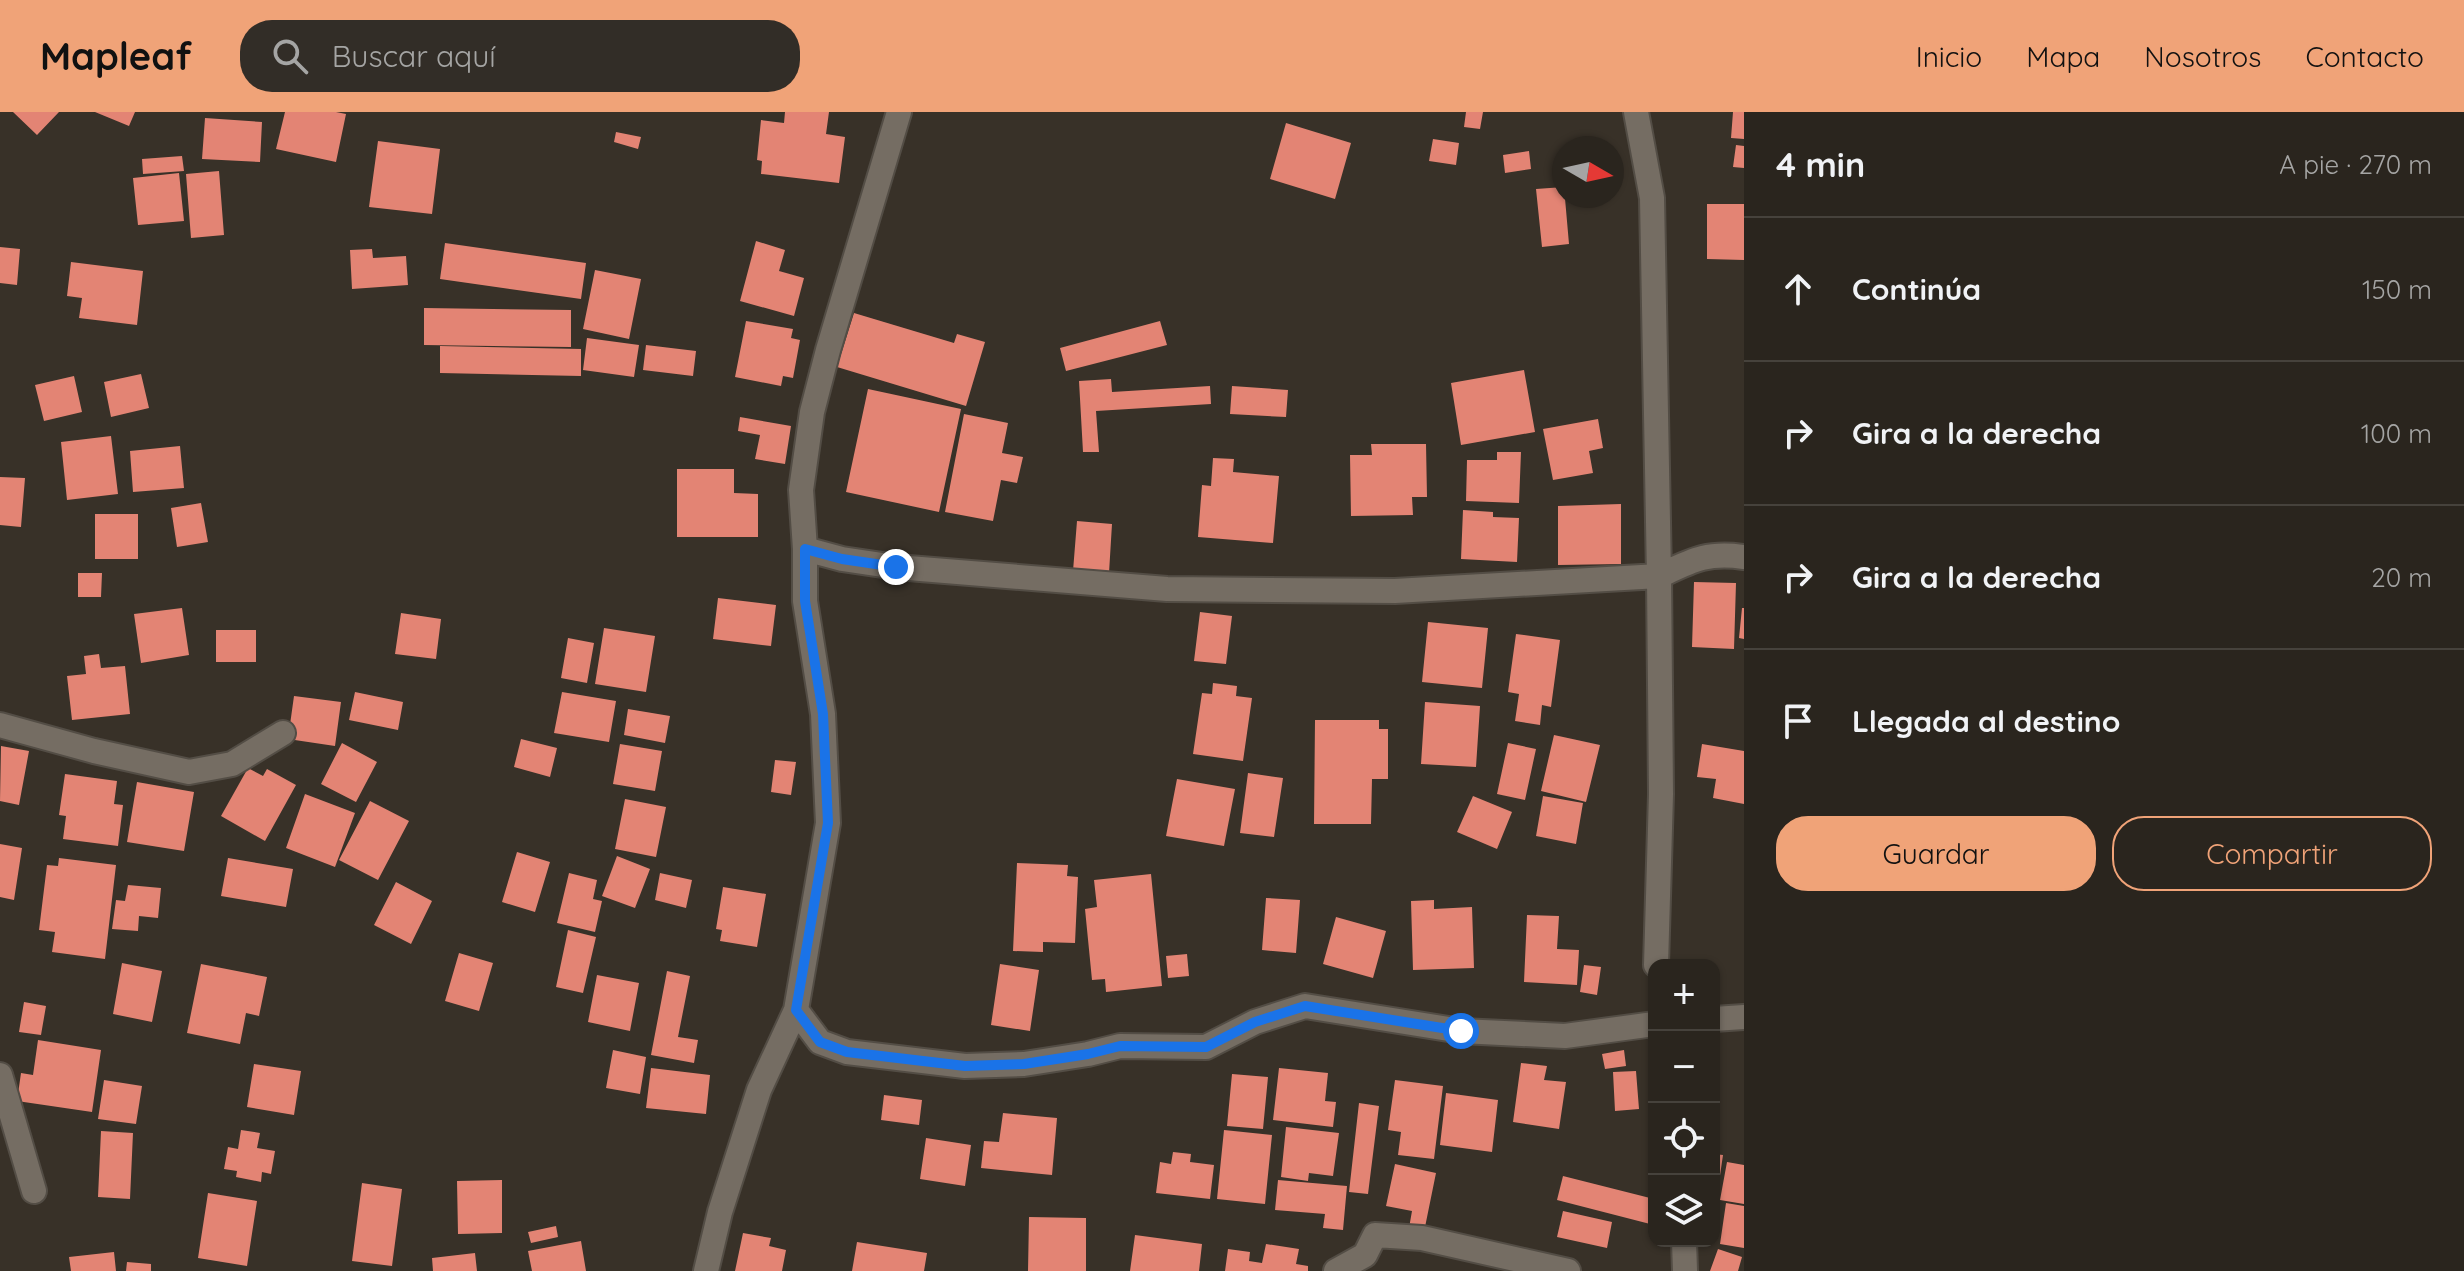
<!DOCTYPE html>
<html lang="es">
<meta charset="utf-8">
<style>
body{margin:0;font-family:Quicksand,sans-serif;background:#322d27;color:#f1f3f6}
.controls{position:absolute;right:24px;bottom:24px;display:grid;overflow:hidden;border-radius:16px;box-shadow:0 2px 6px #0004}
.controls button{width:72px;height:72px;display:grid;place-items:center;padding:0;border:0;border-bottom:2px solid #46423c;background:#2a251e;color:#f1f3f6;font:40px sans-serif}
.compass{position:absolute;left:1552px;top:24px;width:72px;height:72px;border-radius:50%;background:#2a251e;box-shadow:0 2px 6px #0004;rotate:99deg}
.stop{position:absolute;width:24px;height:24px;margin:-18px;border:6px solid #1a73e8;border-radius:50%;background:#fff}
.stop.end{background:#1a73e8;border-color:#fff;box-shadow:0 2px 8px #0008}
.list{margin:0;padding:0;list-style:none}
h2{display:flex;justify-content:space-between;align-items:center;height:104px;margin:0;padding:0 32px;font-size:34px}
h2 small{font-size:26px;font-weight:400;color:#a5a5a4}
.list li{display:grid;grid-template-columns:52px 1fr auto;gap:24px;align-items:center;box-sizing:border-box;height:144px;padding:0 32px;border-top:2px solid #46423c}
.list b{display:block;font-size:30px;white-space:nowrap}
.list em{font-size:26px;font-style:normal;color:#a5a5a4}
.actions{display:flex;gap:16px;padding:24px 32px}
.actions a{flex:1;padding:18px 0;border:2px solid #f0a378;border-radius:32px;text-align:center;font-size:28px;color:#f0a378}
.actions .main{background:#f0a378;color:#111}
.icon{flex:none;width:44px;height:44px;fill:none;stroke:currentColor;stroke-width:2;stroke-linecap:round;stroke-linejoin:round}
.map{position:relative;flex:none;width:1744px;height:1159px;overflow:hidden}
header{display:flex;align-items:center;gap:48px;box-sizing:border-box;height:112px;padding:0 40px;background:#f0a378;color:#111}
header strong{font-size:38px}
nav{display:flex;gap:44px;margin-inline-start:auto;font-size:28px}
.search{width:560px;height:72px;background:#322d27;display:flex;align-items:center;gap:20px;box-sizing:border-box;padding:0 28px;border-radius:32px;color:#a5a5a4;font-size:30px}
main{display:flex}
aside{flex:1;background:#2a251e}
.map>svg:first-child{display:block}
</style>
<header>
<strong>Mapleaf</strong>
<div class="search"><svg class="icon" aria-label="search" viewBox="0 0 24 24"><circle cx="10" cy="10" r="6"/><path d="M15 15l6 6"/></svg>Buscar aquí</div>
<nav><a>Inicio</a><a>Mapa</a><a>Nosotros</a><a>Contacto</a></nav>
</header>
<main>
<div class="map">
<svg width="1744" height="1159" viewBox="0 0 1744 1159">
<rect width="100%" height="100%" fill="#383128"/>
<!-- building -->
<path fill="#e38474" d="M13,0H59L37,23Z
M95,0H135L129,14Z
M285,0H336L346,2L336,50L276,37Z
M785,0H829L826,22L845,25L839,71L761,62L762,49L757,48L761,8L784,11Z
M1466,0H1483L1480,17L1464,15Z
M1733,0H1744V27L1731,26Z
M205,6L262,10L260,50L202,47Z
M1286,11L1351,31L1335,87L1270,67Z
M616,20L641,25L638,37L614,30Z
M1433,27L1459,31L1456,53L1429,49Z
M378,29L440,37L432,102L369,95Z
M1736,33L1744,34V56L1733,55Z
M1529,39L1531,57L1505,61L1503,43Z
M182,44L184,59L143,62L142,47Z
M219,59L224,123L191,126L186,62Z
M179,61L184,109L138,113L133,66Z
M1564,75L1569,132L1542,135L1536,77Z
M1707,92H1744V148L1707,147Z
M756,129L785,138L779,159L804,166L794,204L740,189Z
M445,131L586,151L581,187L440,167Z
M0,135L20,137L17,173L0,171Z
M372,137L373,146L406,144L408,173L352,177L350,138Z
M71,150L143,159L137,213L79,206L82,186L67,184Z
M595,158L641,167L629,227L583,217Z
M424,196L571,198V235L424,233Z
M854,201L954,231L957,222L985,230L966,294L837,255Z
M746,209L793,217L791,226L800,228L793,266L783,264L781,274L735,265Z
M1160,209L1167,233L1066,259L1060,236Z
M587,226L639,233L634,265L583,258Z
M646,233L696,239L693,264L643,258Z
M440,234L581,237V264L440,261Z
M1524,258L1535,320L1461,333L1451,271Z
M141,262L149,296L111,305L104,270Z
M74,264L82,300L44,309L35,273Z
M1111,267L1112,280L1210,274L1211,292L1096,299L1099,340H1083L1079,269Z
M1232,274L1288,278L1286,305L1230,302Z
M868,277L961,297L939,400L846,380Z
M964,302L1008,311L1002,341L1023,345L1017,371L1001,368L993,409L945,400Z
M740,305L791,314L785,352L755,347L760,323L738,319Z
M1598,307L1603,336L1589,339L1593,361L1553,368L1543,317Z
M111,324L118,382L67,388L61,330Z
M1371,332H1426L1427,385H1412L1413,403L1351,404L1350,343H1372Z
M180,334L184,376L133,380L130,339Z
M1497,340H1521L1519,391L1466,389L1467,348H1497Z
M1213,346L1234,347L1233,360L1279,364L1273,431L1198,425L1202,373L1211,374Z
M677,357H734V381L758,382V425H677Z
M0,365L25,366L21,415L0,413Z
M201,391L208,430L177,435L171,396Z
M1621,392V452L1558,453V394Z
M1463,398L1493,400V405L1519,406L1517,450L1461,447Z
M95,402H138V447H95Z
M1077,409L1112,412L1109,461L1073,459Z
M78,461H102L101,485H78Z
M1694,470L1736,471L1734,537L1692,535Z
M718,486L776,493L771,534L713,527Z
M182,496L189,543L141,551L134,502Z
M1742,496H1744V527L1739,526Z
M1200,500L1232,504L1226,552L1194,549Z
M401,501L441,507L436,547L395,542Z
M1428,510L1488,516L1482,576L1422,570Z
M604,516L655,524L646,580L595,572Z
M216,518H256V550H216Z
M1516,522L1560,528L1551,595L1542,593L1540,613L1515,609L1519,582L1508,580Z
M568,526L594,531L587,571L561,566Z
M99,542L101,556L125,554L130,602L72,608L67,564L86,562L84,544Z
M1213,571L1237,574L1236,584L1252,586L1243,649L1193,642L1202,581L1212,582Z
M355,580L403,590L398,618L349,608Z
M562,580L616,589L609,630L554,621Z
M294,584L341,590L335,634L288,627Z
M1425,590L1480,594L1476,655L1421,652Z
M628,597L670,604L665,631L624,623Z
M1315,608H1379V617H1388V667H1372L1371,712H1314Z
M1554,623L1600,633L1586,690L1541,679Z
M521,627L557,636L550,665L514,655Z
M342,631L377,650L356,690L321,672Z
M1508,631L1536,637L1525,688L1497,682Z
M620,632L662,639L655,679L613,672Z
M1702,632L1744,639V692L1713,686L1716,667L1697,665Z
M1,634L29,639L19,693L0,689Z
M775,648L796,650L791,683L771,680Z
M248,656L263,664L267,657L296,673L265,729L221,704Z
M1248,661L1283,666L1274,725L1240,721Z
M65,662L117,669L114,692L123,693L118,734L63,727L66,704L59,703Z
M1177,667L1235,677L1224,734L1166,724Z
M137,670L194,680L184,739L127,730Z
M305,682L355,701L335,755L286,736Z
M1473,684L1512,700L1497,737L1457,720Z
M1543,684L1583,691L1576,732L1536,724Z
M625,687L666,695L656,745L615,737Z
M370,689L409,709L378,768L339,748Z
M0,732L22,736L14,788L0,785Z
M517,740L550,750L535,800L502,790Z
M617,744L650,757L635,796L602,784Z
M59,746L116,753L105,847L52,840L55,820L39,818L47,753L58,754Z
M228,746L293,757L286,795L221,784Z
M1017,751L1068,753L1067,764L1078,765L1075,831L1043,830V840L1013,839Z
M569,761L597,768L593,787L602,789L595,820L557,811Z
M660,761L692,768L686,796L655,788Z
M1151,762L1162,874L1106,880L1105,867L1092,868L1085,797L1097,795L1094,768Z
M396,770L432,789L411,832L374,813Z
M128,773L161,776L158,806L139,804L138,819L112,817L116,788L125,789Z
M723,775L766,782L757,835L720,829L722,818L716,817Z
M1266,786L1300,788L1296,841L1262,838Z
M1434,788V797L1472,795L1474,856L1413,858L1411,789Z
M1527,803L1559,804L1557,837L1579,838L1577,873L1524,870Z
M1336,805L1386,819L1373,866L1323,852Z
M568,818L596,825L583,881L556,875Z
M459,841L493,851L479,899L445,889Z
M1187,842L1189,864L1168,866L1166,844Z
M122,851L162,859L152,910L113,902Z
M201,852L267,865L259,904L246,901L240,932L187,921Z
M1000,852L1039,858L1030,919L991,913Z
M1584,853L1601,855L1597,883L1580,880Z
M667,859L690,864L678,925L698,928L694,951L651,943Z
M597,863L639,871L630,919L588,910Z
M24,890L46,894L41,923L19,920Z
M38,928L101,938L92,1000L17,989L21,961L33,963Z
M613,938L646,945L640,982L606,976Z
M1624,938L1626,954L1605,957L1602,942Z
M1521,951L1547,954L1544,968L1566,970L1559,1017L1513,1010Z
M254,952L301,959L294,1003L247,995Z
M651,956L710,963L706,1002L646,996Z
M1279,956L1328,961L1325,989L1336,990L1333,1015L1273,1008Z
M1636,959L1639,997L1615,999L1613,960Z
M1232,962L1268,965L1263,1017L1227,1014Z
M104,968L142,974L136,1012L98,1007Z
M1395,968L1443,974L1434,1047L1398,1043L1401,1020L1388,1018Z
M1446,981L1498,988L1492,1040L1440,1033Z
M884,983L922,988L919,1013L881,1008Z
M1359,991L1379,994L1368,1082L1349,1080Z
M1003,1001L1057,1006L1052,1063L981,1056L984,1029L999,1030Z
M1286,1015L1339,1021L1333,1064L1309,1061L1308,1069L1281,1065Z
M241,1018L260,1021L257,1036L275,1039L271,1062L262,1060L261,1070L236,1065L237,1059L224,1057L228,1035L238,1037Z
M1224,1018L1272,1023L1265,1092L1217,1087Z
M101,1019L133,1021L130,1087L98,1085Z
M926,1026L971,1033L965,1074L920,1067Z
M1173,1040L1191,1042L1190,1050L1214,1053L1210,1087L1156,1081L1160,1050L1171,1052Z
M1714,1042L1723,1043L1716,1091L1714,1090Z
M1727,1050L1744,1053V1092L1720,1088Z
M1395,1052L1436,1061L1424,1120L1409,1116L1412,1099L1386,1094Z
M1563,1064L1654,1087V1113L1557,1088Z
M502,1068V1121L458,1122L457,1069Z
M1278,1068L1347,1074L1343,1118L1323,1116L1325,1102L1275,1098Z
M362,1071L402,1077L392,1154L352,1149Z
M208,1081L257,1089L247,1154L198,1146Z
M1726,1091L1744,1094V1136L1720,1132Z
M1563,1099L1612,1110L1607,1136L1557,1125Z
M1029,1105L1086,1106V1159H1028Z
M556,1114L558,1125L531,1131L528,1120Z
M743,1121L771,1126L769,1134L786,1138L782,1159H735Z
M1135,1123L1202,1132L1199,1159H1130Z
M581,1129L586,1159H532L528,1139Z
M857,1130L927,1141L924,1159H852Z
M1266,1132L1299,1137L1296,1152L1308,1154V1159H1225L1228,1137L1250,1140L1249,1149L1262,1151Z
M1718,1137L1742,1145L1738,1159H1710Z
M114,1140L116,1159H71L69,1145Z
M475,1141L477,1159H433L432,1146Z
M127,1150L151,1152V1159H126Z"/>
<g fill="none" stroke-linecap="round" stroke-linejoin="round">
<!-- minor casing -->
<g stroke="#534d45" stroke-width="28">
<path id="minor" d="M1636,0L1652,86L1659,464L1661,682L1656,853
M805,437L842,447L896,455L1167,477L1395,479L1659,464C1693,448 1706,440 1744,445
M0,613L94,639L189,660L232,652L283,621
M796,898L820,930L847,940L965,954L1024,952L1088,942L1120,934L1206,935L1255,910L1305,894L1461,919L1565,924L1654,912
M1714,907L1744,905
M0,963L34,1079
M1684,1129L1685,1159
M706,1159L720,1100L759,978L796,898L828,711L823,602L805,489V437L801,378L812,300L828,238L899,0
M1336,1159L1365,1143L1375,1123L1422,1126L1568,1159"/>
</g>
<!-- minor -->
<use href="#minor" stroke="#756d63" stroke-width="24"/>
</g>
<g fill="none" stroke-linecap="round" stroke-linejoin="round">
<!-- route -->
<path stroke="#1a73e8" stroke-width="10" d="M896,455L842,447L805,437V489L823,602L828,711L796,898L820,930L847,940L965,954L1024,952L1088,942L1120,934L1206,935L1255,910L1305,894L1461,919"/>
</g>
</svg>
<div class="controls">
<button>+</button>
<button>−</button>
<button><svg class="icon" aria-label="locate" viewBox="0 0 24 24"><circle cx="12" cy="12" r="6"/><path d="M12 2v4M12 18v4M2 12h4M18 12h4"/></svg></button>
<button><svg class="icon" aria-label="layers" viewBox="0 0 24 24"><path d="M12 4l9 5-9 5-9-5zM3 14l9 5 9-5"/></svg></button>
</div>
<svg class="compass" viewBox="-18 -18 36 36"><path d="M0-13l5 13h-10z" fill="#e53935"/><path d="M0 13l5-13h-10z" fill="#a5a5a4"/></svg>
<div class="stop" style="left:1461px;top:919px"></div>
<div class="stop end" style="left:896px;top:455px"></div>
</div>
<aside>
<h2>4 min<small>A pie · 270 m</small></h2>
<ul class="list">
<li><svg class="icon" aria-label="ahead" viewBox="0 0 24 24"><path d="M12 20V5M6 11l6-6 6 6"/></svg><div><b>Continúa</b></div><em>150 m</em></li>
<li><svg class="icon" aria-label="right" viewBox="0 0 24 24"><path d="M7 20v-9h11M14 6l5 5-5 5"/></svg><div><b>Gira a la derecha</b></div><em>100 m</em></li>
<li><svg class="icon" aria-label="right" viewBox="0 0 24 24"><path d="M7 20v-9h11M14 6l5 5-5 5"/></svg><div><b>Gira a la derecha</b></div><em>20 m</em></li>
<li><svg class="icon" aria-label="arrive" viewBox="0 0 24 24"><path d="M6 21V4h12l-3 4 3 4H6"/></svg><div><b>Llegada al destino</b></div></li>
</ul>
<div class="actions"><a class="main">Guardar</a><a>Compartir</a></div>
</aside>
</main>
